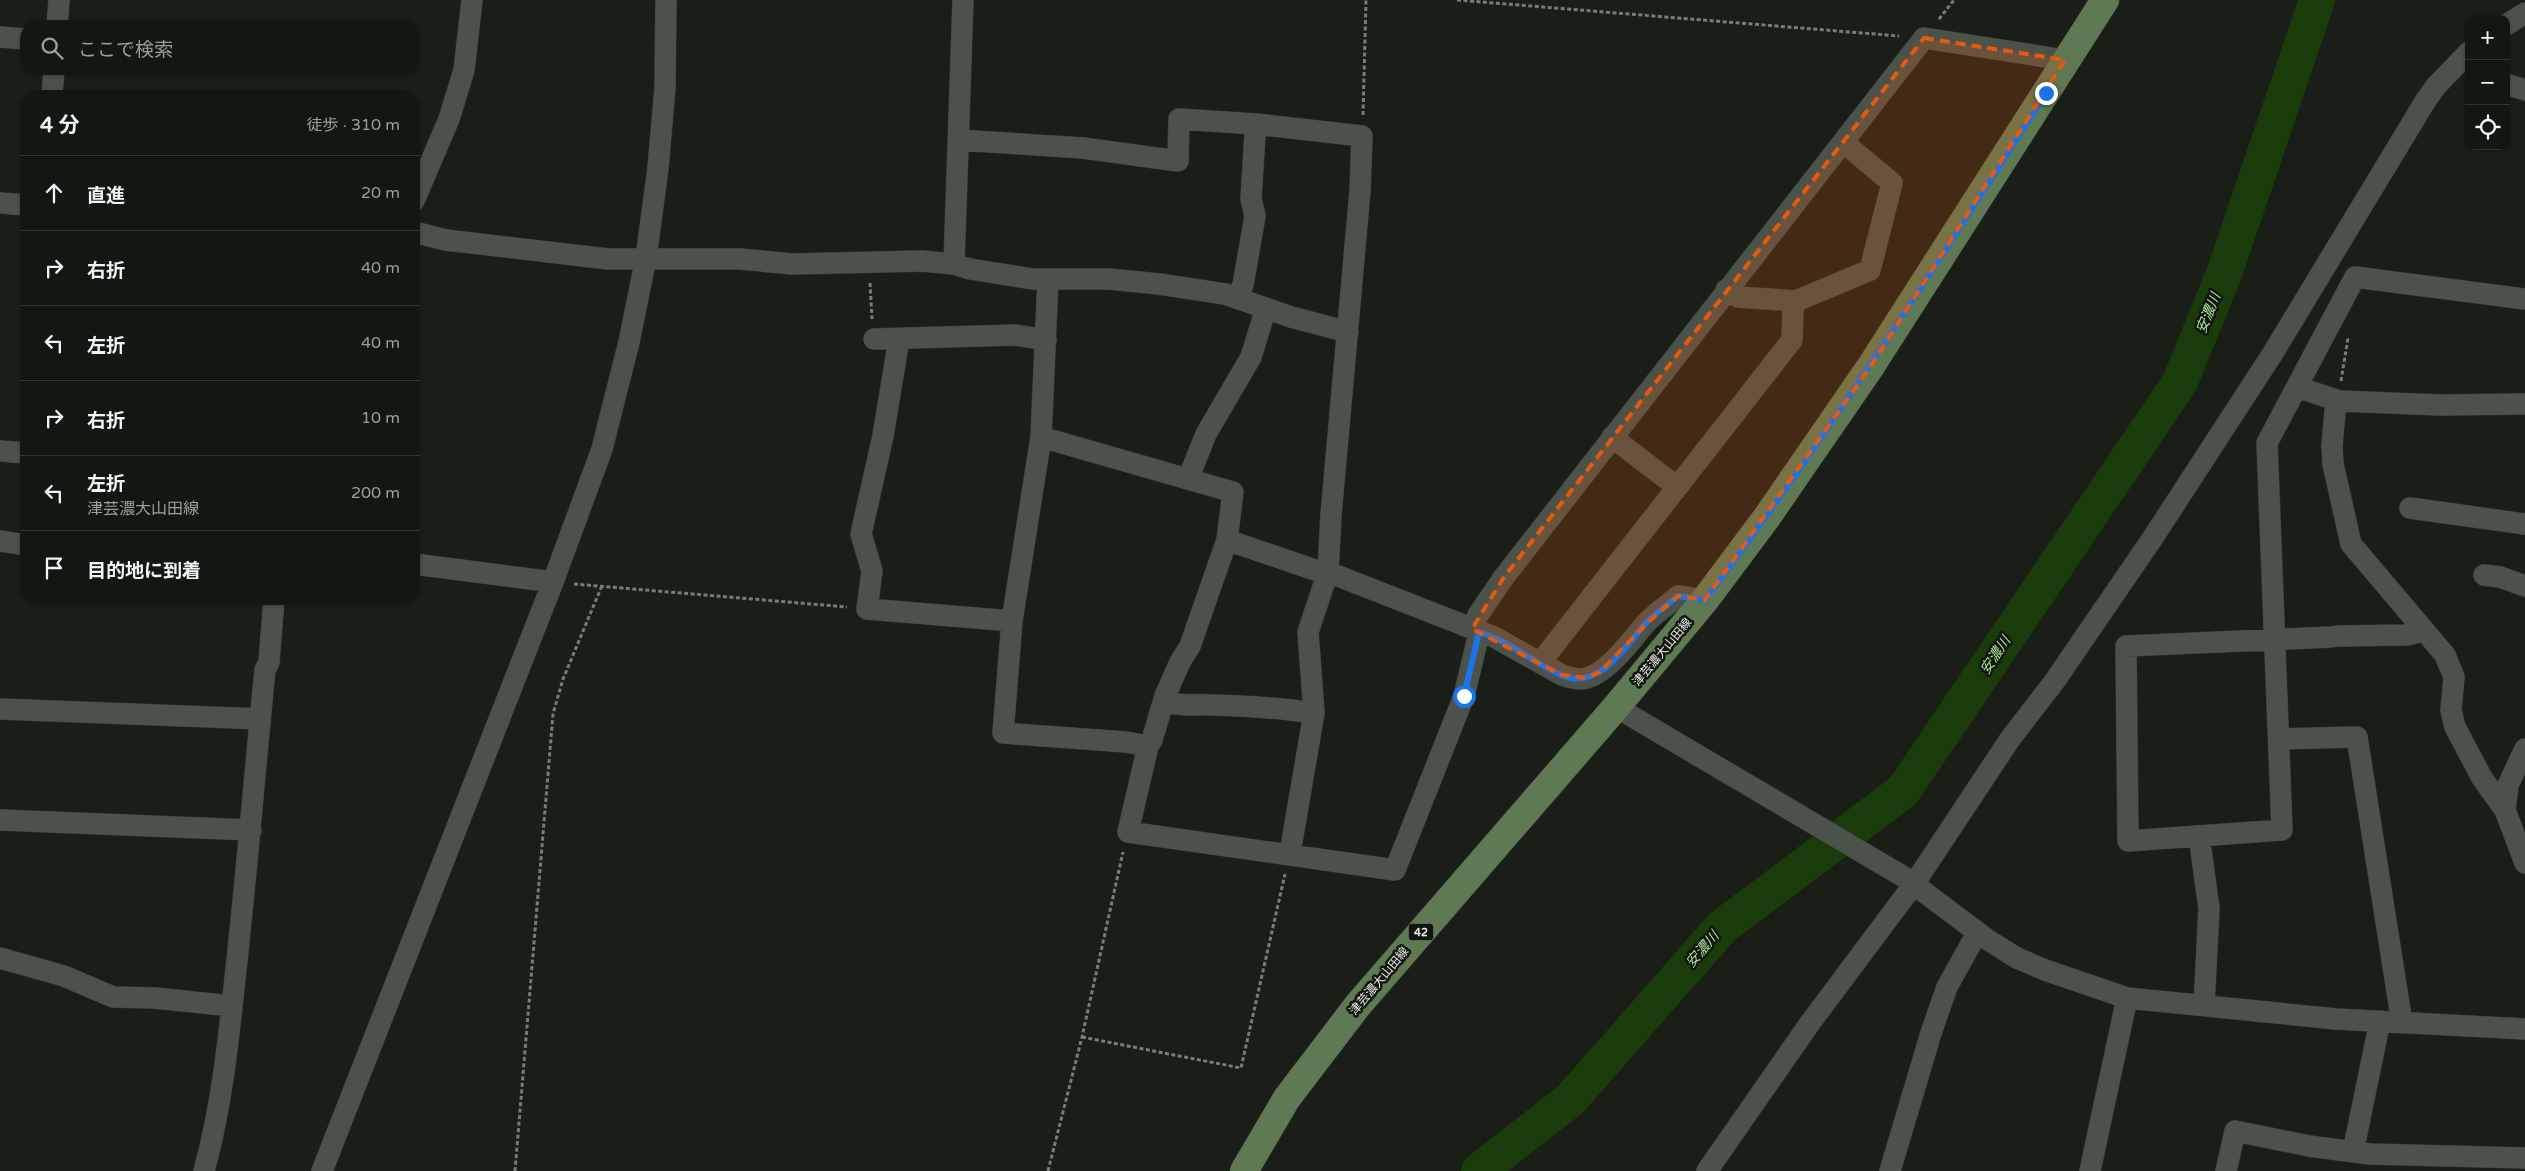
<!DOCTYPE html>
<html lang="ja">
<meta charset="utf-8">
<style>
body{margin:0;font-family:"Varela Round","Noto Sans JP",sans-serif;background:#20241f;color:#f1f3f6}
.controls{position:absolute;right:15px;top:15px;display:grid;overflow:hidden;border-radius:10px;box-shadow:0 1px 4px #0004}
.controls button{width:45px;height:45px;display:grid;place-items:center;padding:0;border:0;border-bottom:1px solid #323631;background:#131711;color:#f1f3f6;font:25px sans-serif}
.stop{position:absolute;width:15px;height:15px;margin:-11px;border:4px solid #1a73e8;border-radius:50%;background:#fff}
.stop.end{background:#1a73e8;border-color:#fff;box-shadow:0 1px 5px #0008}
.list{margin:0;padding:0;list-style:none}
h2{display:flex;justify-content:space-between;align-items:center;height:65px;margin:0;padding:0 20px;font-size:21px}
h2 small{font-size:16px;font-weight:400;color:#9d9f9f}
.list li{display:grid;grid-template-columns:32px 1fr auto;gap:15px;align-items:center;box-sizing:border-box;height:75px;padding:0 20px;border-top:1px solid #323631}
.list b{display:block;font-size:19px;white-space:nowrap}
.list p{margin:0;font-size:16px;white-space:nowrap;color:#9d9f9f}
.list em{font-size:16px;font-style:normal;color:#9d9f9f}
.icon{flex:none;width:28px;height:28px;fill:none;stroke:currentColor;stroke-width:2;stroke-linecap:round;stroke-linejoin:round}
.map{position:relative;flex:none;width:2525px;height:1171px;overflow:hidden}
.search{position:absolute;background:#131711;box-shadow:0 1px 4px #0004;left:20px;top:20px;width:400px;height:55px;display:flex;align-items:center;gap:12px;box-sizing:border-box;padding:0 18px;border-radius:20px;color:#9d9f9f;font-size:19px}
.panel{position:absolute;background:#131711;box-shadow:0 1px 4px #0004;left:20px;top:90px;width:400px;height:515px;border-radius:20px}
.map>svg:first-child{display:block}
</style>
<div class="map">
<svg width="2525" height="1171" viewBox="0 0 2525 1171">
<rect width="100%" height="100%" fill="#191f17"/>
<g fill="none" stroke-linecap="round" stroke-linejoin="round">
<!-- river -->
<path stroke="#1a3c0b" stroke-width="36" d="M1479,1171L1571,1099L1722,927L1903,791L2180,382L2225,271L2317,0"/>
<!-- minor casing -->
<g stroke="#373b36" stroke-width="22">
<path id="minor" d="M2506,25L2525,13
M57,26L59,0
M0,37L26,39
M2506,84L2525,90
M52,96L54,69
M958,140L1083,148L1178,161L1179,119L1256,124L1362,136L1360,191L1331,515L1328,572L1308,632L1314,713L1290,853
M414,201L449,119L464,70L472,0
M0,203L26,205
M414,232L446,240L608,259H740L792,264L922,261L954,264L970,269L1033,279H1109L1159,284L1225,294L1291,317L1348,332
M954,264L963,0
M1726,290L1738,297L1796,301
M1236,298L1243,285L1255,216L1251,199L1255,134L1259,124
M874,339L1016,335L1046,340
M899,339L883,436L861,534L872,571L867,609L1012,621L1003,733L1126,742L1148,746
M2297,387L2339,401L2440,405L2525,404
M2336,401L2332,446L2333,464L2351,544L2445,655L2454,677L2451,710L2455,727L2482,778L2505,810L2525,863
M1041,437L1233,492L1227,540L1190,646L1180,662L1165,696L1152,740L1148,746L1128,832L1395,870L1464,696L1479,633
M1612,437L1677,487
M0,451L26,453
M1188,479L1206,434L1251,357L1266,308
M2410,508L2525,524
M1227,540L1315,570L1328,572L1494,637L1562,675C1568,677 1574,679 1581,679C1604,678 1632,640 1645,624C1654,614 1668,605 1678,596L1705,600
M0,541L26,545
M414,564L553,582
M2484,575L2500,577L2525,586
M1012,621L1041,437L1048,279
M1472,629L1478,615L1504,577L1924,38L2065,60
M2422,631L2407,635L2337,636L2331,637L2126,646L2128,841L2282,830L2267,443L2355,277L2525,299
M1540,663L1792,340L1793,309L1796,301L1870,270L1892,183L1843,142
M1164,701C1180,707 1197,704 1213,705C1247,706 1281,708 1314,713
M1616,707L1904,877L1988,940L2017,958L2045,970L2127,998L2336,1019L2525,1029
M0,709L260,719
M2280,739L2357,737L2402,1023
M2505,810L2508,785L2525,749
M0,820L251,830
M2199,836L2209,908L2204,1006
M0,958L64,976L113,997L155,998L232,1006
M2353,1152L2380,1021
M204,1171C222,1106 229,1036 236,969C247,869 255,770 265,670L269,662L274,599
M322,1171L553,582L602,449L629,342L646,258L658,168L665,88L666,0
M1707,1171L1810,1023L1914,884L2010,739L2054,682L2154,536L2273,353L2426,100L2436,86L2469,52
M1890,1171L1931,1033L1947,987L1977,933
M2090,1171L2127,998
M2226,1171L2235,1131L2309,1146L2370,1154L2525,1158"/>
</g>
<!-- major casing -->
<g stroke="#373b36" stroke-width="29">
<path id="major" d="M1244,1171L1287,1098L1358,1005L1616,707L1705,600L1767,517L1871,366L2105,0"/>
</g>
<!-- path -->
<path stroke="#787d76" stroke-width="3" stroke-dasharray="4 2.5" stroke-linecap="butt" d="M1457,0L1899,36
M1939,19L1954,0
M1363,115L1366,0
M870,283L872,319
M2341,381L2348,338
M574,584L847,607
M1082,1037L1241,1068L1285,874
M515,1171L553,714L563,679L601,588
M1048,1171L1082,1037L1123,852"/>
<!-- minor -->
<use href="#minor" stroke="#4b5249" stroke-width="21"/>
<!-- major -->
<use href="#major" stroke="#5e7954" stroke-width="28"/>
</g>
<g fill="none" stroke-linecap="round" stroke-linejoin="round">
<!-- route -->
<path stroke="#1a73e8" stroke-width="6" d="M1464,696L1479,632C1509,641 1532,662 1561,675C1598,692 1625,647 1646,623C1655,613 1668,605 1678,596L1705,600C1827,437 1936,265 2046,93"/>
</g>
<!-- marked area -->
<path fill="#e8590c" fill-opacity="0.2" stroke="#e8590c" stroke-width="4" stroke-dasharray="10 6" stroke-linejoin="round" d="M1924,38L2065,60L1871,366L1705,600L1678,596L1646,624L1600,672L1586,678L1562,675L1472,629L1504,577Z"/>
<g text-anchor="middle" stroke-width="5" stroke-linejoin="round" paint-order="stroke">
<!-- shield labels -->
<rect fill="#10160e" stroke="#a9ada7" stroke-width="1" x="1408.5" y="923.5" width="25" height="17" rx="4"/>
<g font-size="11" font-weight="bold" fill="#eaeee8">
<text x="1421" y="936">42</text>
</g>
<!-- street labels -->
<g font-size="12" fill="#eaeee8" stroke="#10160e">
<text transform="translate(1662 652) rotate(-50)" y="4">津芸濃大山田線</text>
<text transform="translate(1379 981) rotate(-50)" y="4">津芸濃大山田線</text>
</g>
<!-- water labels -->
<g font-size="14" font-style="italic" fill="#ade499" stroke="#10160e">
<text transform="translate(2208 313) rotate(-68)" y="5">安濃川</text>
<text transform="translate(1995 655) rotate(-56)" y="5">安濃川</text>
<text transform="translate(1702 949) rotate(-49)" y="5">安濃川</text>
</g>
</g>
</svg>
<div class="controls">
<button>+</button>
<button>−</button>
<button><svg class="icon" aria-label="locate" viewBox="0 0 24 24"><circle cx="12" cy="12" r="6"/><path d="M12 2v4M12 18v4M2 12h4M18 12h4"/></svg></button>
</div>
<div class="stop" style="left:1464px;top:696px"></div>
<div class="stop end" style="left:2046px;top:93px"></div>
<div class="search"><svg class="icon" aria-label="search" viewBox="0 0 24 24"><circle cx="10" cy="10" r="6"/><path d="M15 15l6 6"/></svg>ここで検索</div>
<section class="panel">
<h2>4 分<small>徒歩 · 310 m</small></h2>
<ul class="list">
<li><svg class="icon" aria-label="ahead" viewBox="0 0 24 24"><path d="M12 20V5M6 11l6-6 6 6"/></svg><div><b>直進</b></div><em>20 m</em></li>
<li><svg class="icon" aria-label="right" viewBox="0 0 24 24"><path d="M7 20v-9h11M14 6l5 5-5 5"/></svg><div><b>右折</b></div><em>40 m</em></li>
<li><svg class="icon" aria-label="left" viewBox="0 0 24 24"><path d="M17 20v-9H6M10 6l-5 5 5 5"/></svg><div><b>左折</b></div><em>40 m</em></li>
<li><svg class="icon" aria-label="right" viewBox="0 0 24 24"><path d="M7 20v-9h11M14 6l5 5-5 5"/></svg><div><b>右折</b></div><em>10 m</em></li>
<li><svg class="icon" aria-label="left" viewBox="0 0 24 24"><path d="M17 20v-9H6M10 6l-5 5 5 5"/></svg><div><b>左折</b><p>津芸濃大山田線</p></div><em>200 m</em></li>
<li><svg class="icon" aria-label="arrive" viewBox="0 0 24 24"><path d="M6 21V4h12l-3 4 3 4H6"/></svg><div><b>目的地に到着</b></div></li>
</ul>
</section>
</div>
